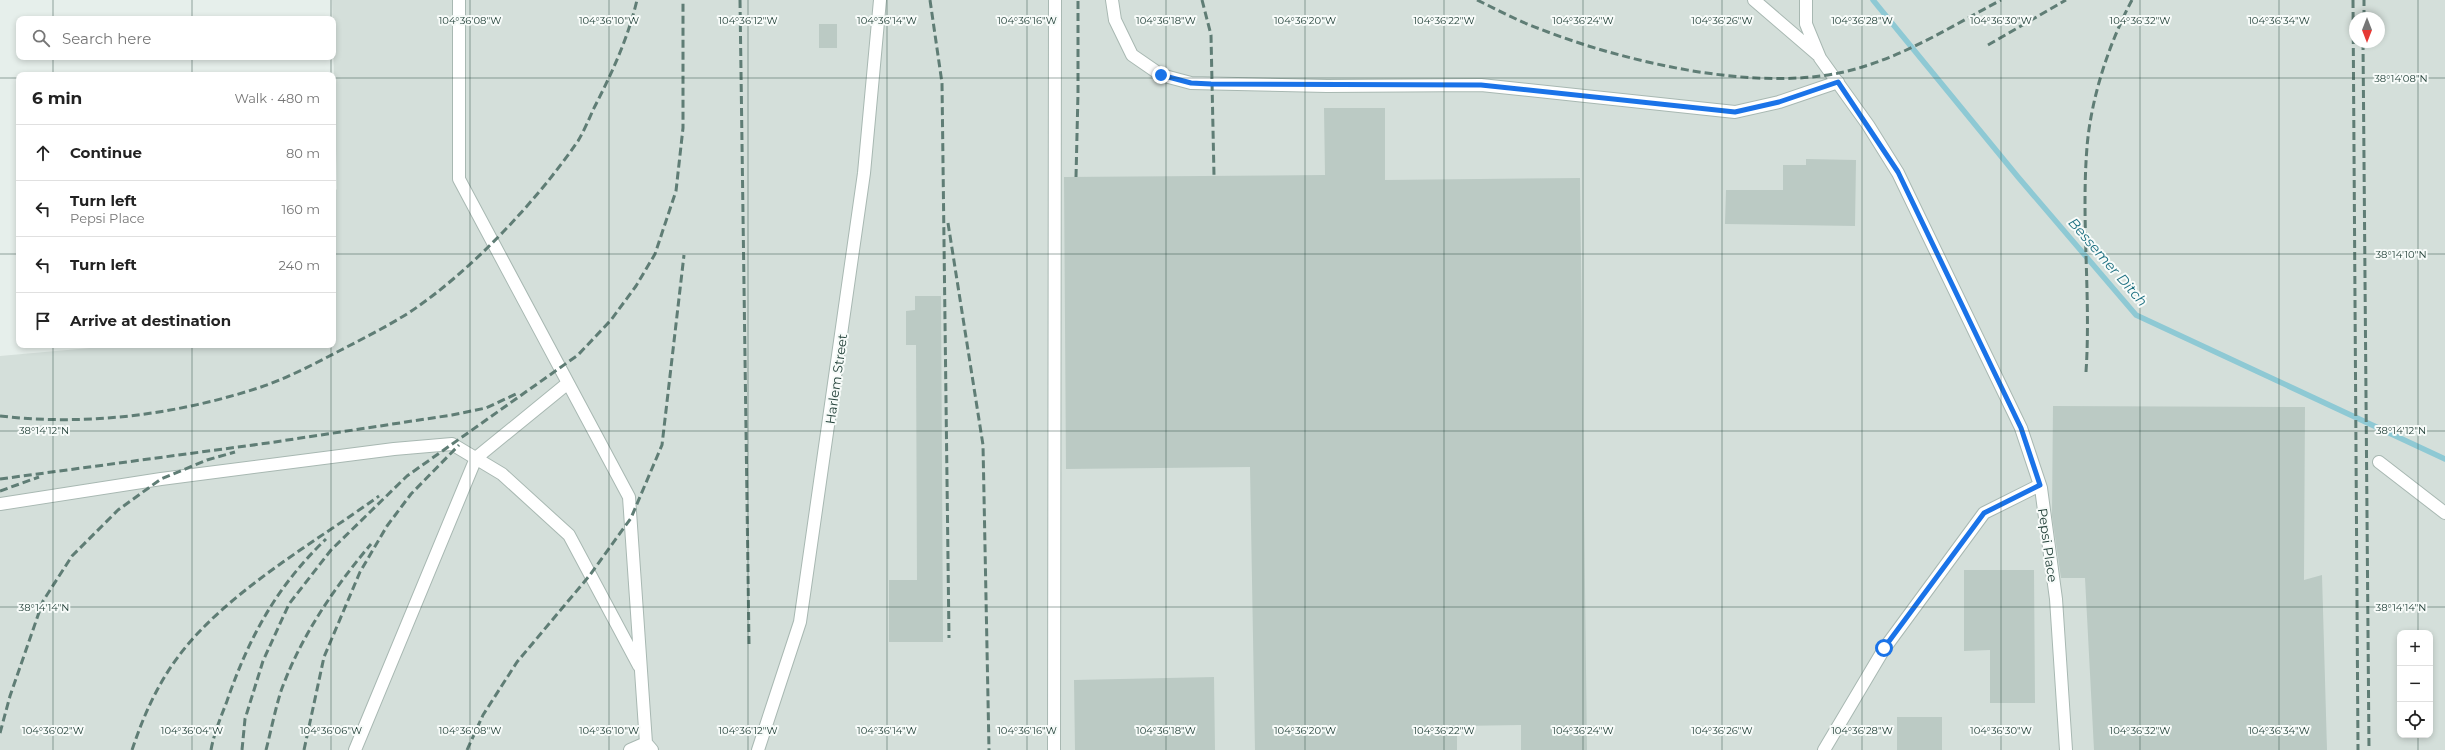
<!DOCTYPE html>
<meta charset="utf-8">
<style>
body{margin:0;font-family:Montserrat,sans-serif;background:#f2f2f2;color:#222}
.controls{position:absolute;right:12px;bottom:12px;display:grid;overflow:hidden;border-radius:8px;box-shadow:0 2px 6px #0003}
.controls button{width:36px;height:36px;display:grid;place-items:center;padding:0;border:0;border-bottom:1px solid #e0e0e0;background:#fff;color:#222;font:20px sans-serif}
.compass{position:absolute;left:2349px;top:12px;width:36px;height:36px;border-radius:50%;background:#fff;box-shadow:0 2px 6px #0003;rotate:180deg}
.stop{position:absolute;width:12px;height:12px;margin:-9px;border:3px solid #1a73e8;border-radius:50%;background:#fff}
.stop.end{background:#1a73e8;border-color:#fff;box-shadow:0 1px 4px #0008}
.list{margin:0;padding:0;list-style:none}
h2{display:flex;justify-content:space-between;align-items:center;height:52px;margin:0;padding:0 16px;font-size:17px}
h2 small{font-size:13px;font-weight:400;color:#767676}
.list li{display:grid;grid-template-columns:26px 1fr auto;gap:12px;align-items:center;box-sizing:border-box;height:56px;padding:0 16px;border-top:1px solid #e0e0e0}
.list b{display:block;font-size:15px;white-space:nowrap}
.list p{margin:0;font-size:13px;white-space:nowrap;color:#767676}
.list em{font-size:13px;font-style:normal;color:#767676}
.icon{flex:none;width:22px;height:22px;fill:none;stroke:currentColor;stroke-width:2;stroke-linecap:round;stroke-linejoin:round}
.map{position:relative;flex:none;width:2445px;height:750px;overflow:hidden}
.search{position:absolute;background:#fff;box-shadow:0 2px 6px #0003;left:16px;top:16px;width:320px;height:44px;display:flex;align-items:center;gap:10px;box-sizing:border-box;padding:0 14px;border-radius:8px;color:#767676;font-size:15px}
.panel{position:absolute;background:#fff;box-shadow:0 2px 6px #0003;left:16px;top:72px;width:320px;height:276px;border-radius:8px}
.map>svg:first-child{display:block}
</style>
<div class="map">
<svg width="2445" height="750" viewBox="0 0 2445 750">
<rect width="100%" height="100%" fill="#e6efeb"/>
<!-- built -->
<path fill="#d4dfda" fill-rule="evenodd" d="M332,0H2445V750H0V356L123,345H333V193L337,189ZM2355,18H2379V42H2355ZM2400,633H2430V735H2400Z"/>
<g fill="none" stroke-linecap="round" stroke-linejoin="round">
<!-- stream -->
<path stroke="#8ec9d4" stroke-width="5.5" d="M1873,0L2018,177L2136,315L2445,459"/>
</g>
<!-- building -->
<path fill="#bbcac4" d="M819,24H837V48H819Z
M1324,108H1385V180L1580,178L1587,750H1521V725L1457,726V750H1255L1250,467L1066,469L1064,177L1325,175Z
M1806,159L1856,160L1855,226L1725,224L1726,190H1783V165H1806Z
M915,296H941L943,642H889V580H917L916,345H906V311L915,310Z
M2053,406L2305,407L2304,580L2322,575L2327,750H2094L2085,578H2061L2052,516Z
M1964,570H2034L2035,703H1990V650L1964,651Z
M1214,677L1215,750H1075L1074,680Z
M1897,717H1942V750H1897Z"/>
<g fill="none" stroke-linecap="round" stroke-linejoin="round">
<!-- minor casing -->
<g stroke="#a8b8b2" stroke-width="14">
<path id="minor" d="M459,0V179L629,497L646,743L652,750
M1112,0L1115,20L1132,55L1161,75L1191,83L1327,86L1481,85L1735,112L1779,102L1838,82
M1754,0L1818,55
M1806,0V24L1820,58L1868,125L1898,173L2021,428L2041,488L2056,599L2066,750
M2379,462L2445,513
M0,504L161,479L394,449L452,444L502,474L569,535L639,666
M355,750L476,458L568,383
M630,750L646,743
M758,750L800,622L864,173L880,0
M1054,750L1055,0
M1824,750L1884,649L1984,513L2040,485"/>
</g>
<!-- minor -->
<use href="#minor" stroke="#fff" stroke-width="12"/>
<!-- rail -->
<path stroke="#5f7d75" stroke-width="3" stroke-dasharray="8 4" stroke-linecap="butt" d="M740,0L749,644
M930,0L942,83L949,638
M1202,0L1211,35L1214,176
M1477,0C1498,10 1518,21 1540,29C1627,63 1768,96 1859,68C1910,53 1954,25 2001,0
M2353,0L2358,750
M2364,18V0
M2363,42L2369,750
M1988,45L2066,0
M1076,177L1078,93V0
M948,223L983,445L989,750
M2086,372C2091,297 2081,222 2087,147C2091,98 2109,43 2132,0
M0,416C86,426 175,415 258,388C286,379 314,364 341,350C364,338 388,326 410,312C471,271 536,202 578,141C584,131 589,119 594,108C612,73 628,38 637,0
M0,479L268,443L452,415L486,408L516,394
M0,491L39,477
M0,733L10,696L43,601L72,556L118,510L161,479L207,460L235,452
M132,750C143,717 157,685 178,657C225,593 314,543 379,496
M211,750C214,733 221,717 227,701C249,637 277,586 326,539
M242,750L245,719L263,661L289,604L331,550L407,476L578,355L611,320L636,286L655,254L676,191L683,128V0
M266,750C271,731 275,710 281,691C301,636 334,588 371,544
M304,750L324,657L360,572L387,526L411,494L459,445
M467,750L483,715L517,662L590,575L631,518L662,445L684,255"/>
</g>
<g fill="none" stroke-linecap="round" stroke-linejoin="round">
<!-- route -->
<path stroke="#1a73e8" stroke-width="5" d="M1161,75L1191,83L1211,84L1481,85L1735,112L1779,102L1838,82L1898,172L2021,428L2040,485L1984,513L1884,648"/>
</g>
<!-- ticks -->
<path fill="none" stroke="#24423a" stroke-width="1" stroke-opacity="0.45" d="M53,0V19M192,0V19M331,0V19M470,0V750M609,0V750M748,0V750M887,0V750M1027,0V750M1166,0V750M1305,0V750M1444,0V750M1583,0V750M1722,0V750M1862,0V750M2001,0V750M2140,0V750M2279,0V750M2418,0V633M53,57V75M192,57V75M331,57V75M0,78H19M333,78H2445M0,254H19M333,254H2445M53,345V750M192,345V750M331,345V750M0,431H2445M0,607H2445M2418,735V750"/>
<g text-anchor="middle" stroke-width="4" stroke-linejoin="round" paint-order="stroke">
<!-- street labels -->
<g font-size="13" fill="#24423a" stroke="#f7fbf9">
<text transform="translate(836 379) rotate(-82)" y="5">Harlem Street</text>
<text transform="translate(2048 545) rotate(82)" y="5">Pepsi Place</text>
</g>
<!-- water labels -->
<g font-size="14" font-style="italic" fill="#1c6f80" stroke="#f7fbf9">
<text transform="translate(2108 262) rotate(49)" y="5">Bessemer Ditch</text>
</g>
</g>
<g font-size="10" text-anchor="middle" fill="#24423a" stroke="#f7fbf9" stroke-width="4" stroke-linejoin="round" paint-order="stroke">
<text x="470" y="24">104°36'08"W</text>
<text x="609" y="24">104°36'10"W</text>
<text x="748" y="24">104°36'12"W</text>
<text x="887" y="24">104°36'14"W</text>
<text x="1027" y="24">104°36'16"W</text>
<text x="1166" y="24">104°36'18"W</text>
<text x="1305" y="24">104°36'20"W</text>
<text x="1444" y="24">104°36'22"W</text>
<text x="1583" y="24">104°36'24"W</text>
<text x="1722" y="24">104°36'26"W</text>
<text x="1862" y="24">104°36'28"W</text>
<text x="2001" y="24">104°36'30"W</text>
<text x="2140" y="24">104°36'32"W</text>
<text x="2279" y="24">104°36'34"W</text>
<text x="2401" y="82">38°14'08"N</text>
<text x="2401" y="258">38°14'10"N</text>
<text x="2401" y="434">38°14'12"N</text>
<text x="44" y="434">38°14'12"N</text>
<text x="2401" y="611">38°14'14"N</text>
<text x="44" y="611">38°14'14"N</text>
<text x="53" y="734">104°36'02"W</text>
<text x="192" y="734">104°36'04"W</text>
<text x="331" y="734">104°36'06"W</text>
<text x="470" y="734">104°36'08"W</text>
<text x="609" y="734">104°36'10"W</text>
<text x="748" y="734">104°36'12"W</text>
<text x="887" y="734">104°36'14"W</text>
<text x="1027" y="734">104°36'16"W</text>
<text x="1166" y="734">104°36'18"W</text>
<text x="1305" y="734">104°36'20"W</text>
<text x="1444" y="734">104°36'22"W</text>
<text x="1583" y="734">104°36'24"W</text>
<text x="1722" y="734">104°36'26"W</text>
<text x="1862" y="734">104°36'28"W</text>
<text x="2001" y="734">104°36'30"W</text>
<text x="2140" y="734">104°36'32"W</text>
<text x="2279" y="734">104°36'34"W</text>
</g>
</svg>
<div class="controls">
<button>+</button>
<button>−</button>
<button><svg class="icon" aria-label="locate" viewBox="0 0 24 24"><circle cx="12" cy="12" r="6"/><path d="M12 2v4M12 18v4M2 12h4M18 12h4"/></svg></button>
</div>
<svg class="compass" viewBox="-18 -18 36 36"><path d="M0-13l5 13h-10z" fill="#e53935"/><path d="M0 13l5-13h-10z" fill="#767676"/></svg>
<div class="stop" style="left:1884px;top:648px"></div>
<div class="stop end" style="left:1161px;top:75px"></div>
<div class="search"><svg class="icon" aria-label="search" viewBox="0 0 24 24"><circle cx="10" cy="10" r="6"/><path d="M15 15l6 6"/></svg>Search here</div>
<section class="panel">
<h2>6 min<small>Walk · 480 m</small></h2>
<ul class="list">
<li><svg class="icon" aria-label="ahead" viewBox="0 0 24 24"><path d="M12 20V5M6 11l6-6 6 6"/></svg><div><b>Continue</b></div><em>80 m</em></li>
<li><svg class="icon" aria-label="left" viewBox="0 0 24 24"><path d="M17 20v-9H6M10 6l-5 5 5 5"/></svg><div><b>Turn left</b><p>Pepsi Place</p></div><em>160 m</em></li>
<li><svg class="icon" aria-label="left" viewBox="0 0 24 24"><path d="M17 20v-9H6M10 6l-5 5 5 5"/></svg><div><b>Turn left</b></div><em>240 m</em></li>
<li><svg class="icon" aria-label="arrive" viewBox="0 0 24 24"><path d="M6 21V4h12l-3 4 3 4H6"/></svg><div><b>Arrive at destination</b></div></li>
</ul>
</section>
</div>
